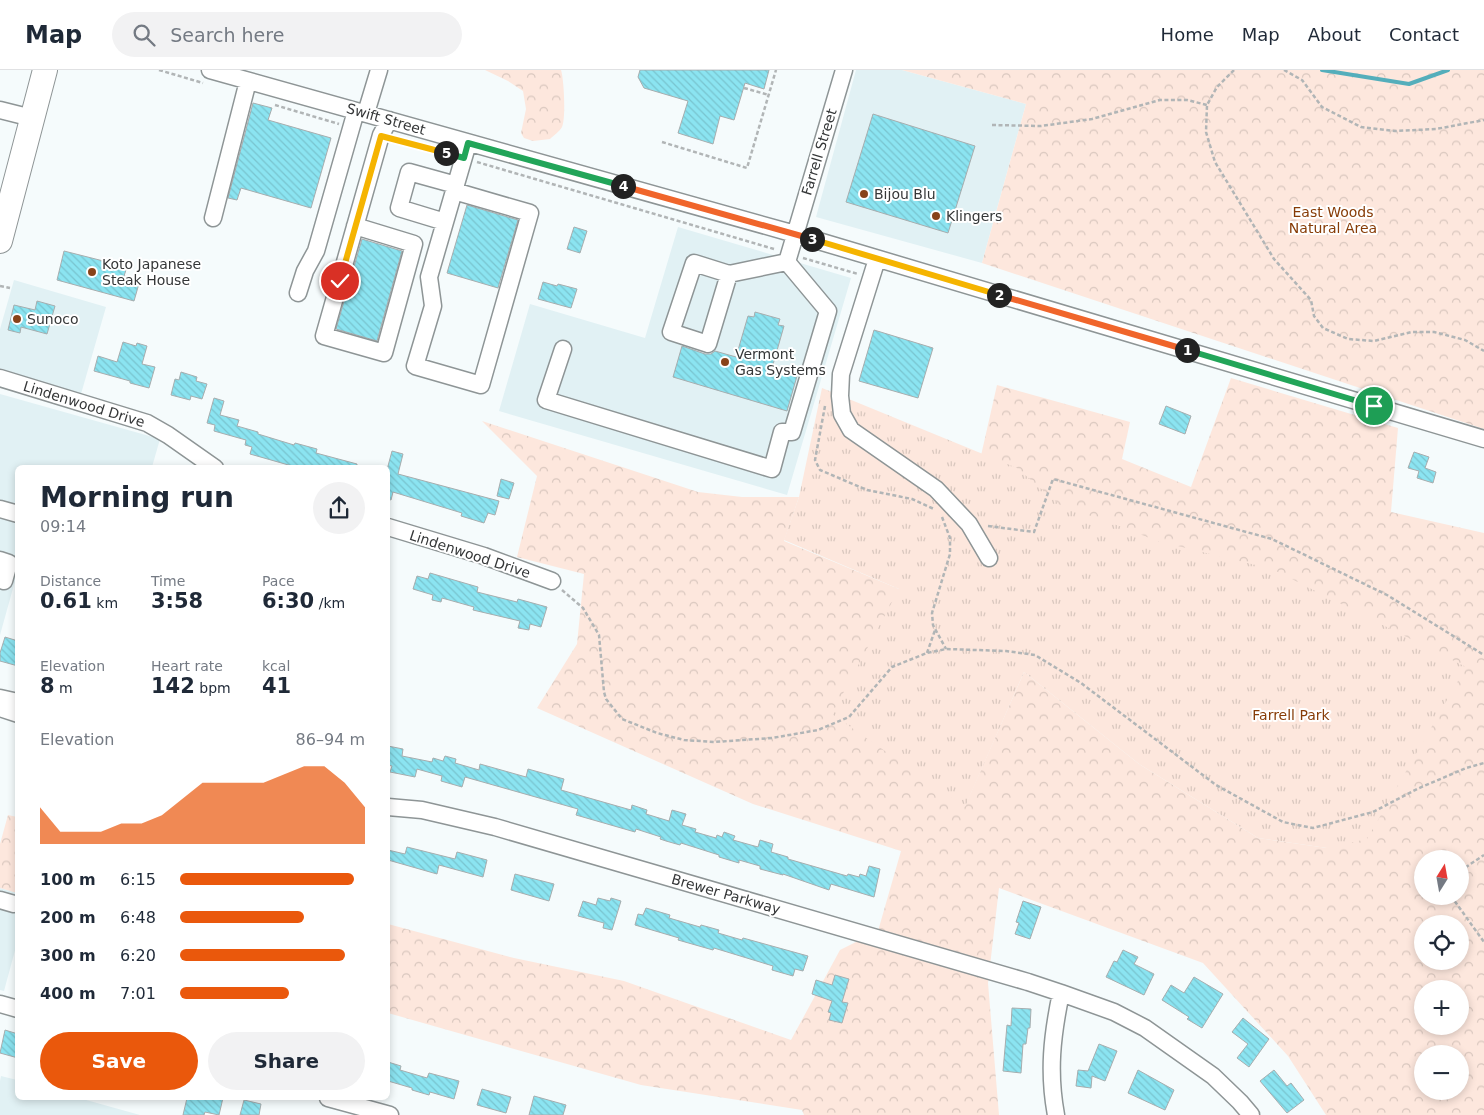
<!DOCTYPE html>
<html lang="en">
<head>
<meta charset="utf-8">
<style>
	:root { --surface:#fff; --page:#f2f2f3; --text:#1f2937; --muted:#747a83; --line:#e0e1e3; --accent:#ea580c }
	body { margin:0; font-family:"DejaVu Sans",sans-serif; background:var(--page); color:var(--text); height:100vh; display:flex; flex-direction:column; font-size:19px; white-space:nowrap }
	* { box-sizing:border-box; margin:0 }
	p { font-size:16px; color:var(--muted) }
	.icon { flex:none; width:28px; height:28px; fill:none; stroke:currentColor; stroke-width:2; stroke-linecap:round; stroke-linejoin:round }
	.map { position:relative; flex:1; overflow:hidden }
	.drawer { position:absolute; left:15px; top:395px; width:375px; height:635px; display:flex; flex-direction:column; background:var(--surface); border-radius:8px; box-shadow:0 2px 8px #0003 }
	.drawer>* { flex:none }
	.needle { width:32px; rotate:11deg }
	.tools { position:absolute; left:1414px; top:780px; display:grid; gap:10px }
	.tools a { display:grid; place-items:center; width:55px; height:55px; border-radius:50%; background:var(--surface); box-shadow:0 2px 8px #0003; font-size:25px }
	.pin { position:absolute; display:grid; place-items:center; width:42px; height:42px; color:#fff; margin:-21px; border:2px solid #fff; border-radius:50%; box-shadow:0 1px 5px #0007 }
	.km { position:absolute; width:25px; height:25px; margin:-12px; border-radius:50%; background:#222; color:#fff; font-size:14px; line-height:25px; text-align:center }
	.round { display:grid; place-items:center; flex:none; width:52px; height:52px; border-radius:26px; background:var(--page) }
	.headline { display:flex; align-items:center; justify-content:space-between; height:85px; padding:0 25px }
	h1 { font-size:28px; font-weight:700; line-height:38px }
	.metrics { display:grid; grid-template-columns:repeat(3,1fr); gap:8px; height:85px; padding:5px 25px }
	.metrics div { display:grid; align-content:center }
	.metrics b { font-size:21px; font-weight:700 }
	.metrics small { font-size:14px; font-weight:400 }
	.metrics p { font-size:14px }
	.chart { height:140px; padding:10px 25px }
	.chart p { display:flex; justify-content:space-between }
	.chart svg { width:100%; height:90px; margin-top:5px; fill:var(--accent); opacity:.7 }
	.button { display:flex; gap:10px; margin-top:auto; padding:10px 25px }
	.button a { flex:1; height:58px; border-radius:30px; background:var(--accent); color:#fff; font-size:20px; font-weight:700; line-height:58px; text-align:center }
	.button a+a { background:var(--page); color:var(--text) }
	ul { padding:0 25px; list-style:none; font-size:16px }
	li { display:grid; grid-template-columns:80px 60px 1fr; align-items:center; height:38px }
	li i { height:12px; border-radius:6px; background:var(--accent) }
	header { display:flex; align-items:center; gap:30px; box-sizing:border-box; height:70px; padding:0 25px; background:var(--surface); border-bottom:1px solid var(--line) }
	header strong { font-size:24px }
	nav { display:flex; gap:28px; margin-inline-start:auto; font-size:18px }
	.search { width:350px; height:45px; background:var(--page); display:flex; align-items:center; gap:12px; box-sizing:border-box; padding:0 18px; border-radius:28px; color:var(--muted); font-size:19px }
	.map>svg:first-child { display:block }
</style>
</head>
<body>
<header>
<strong>Map</strong>
<div class="search"><svg class="icon" aria-label="search" viewBox="0 0 24 24"><circle cx="10" cy="10" r="6"/><path d="M15 15l6 6"/></svg>Search here</div>
<nav><a>Home</a><a>Map</a><a>About</a><a>Contact</a></nav>
</header>
<div class="map">
<svg width="1484" height="1045" viewBox="0 0 1484 1045">
	<defs>
		<pattern id="forest-crowns" width="20" height="18" patternUnits="userSpaceOnUse" patternTransform="scale(1.25)"><rect width="20" height="18" fill="#fde7dd"/><path d="M2 6a3 3 0 1 1 6 0M12 15a3 3 0 1 1 6 0" fill="none" stroke="#d9c7be"/></pattern>
		<pattern id="park-tufts" width="24" height="20" patternUnits="userSpaceOnUse" patternTransform="scale(1.25)"><rect width="24" height="20" fill="#fde7dd"/><path d="M3 7l-1-3M5 7V3M7 7l1-3M15 17l-1-3M17 17v-4M19 17l1-3" fill="none" stroke="#d9c7be"/></pattern>
		<pattern id="building-back-hatch" width="6" height="6" patternUnits="userSpaceOnUse" patternTransform="scale(1.25)"><rect width="6" height="6" fill="#8be4f1"/><path d="M-1 5l2 2M0 0l6 6M5-1l2 2" fill="none" stroke="#79c4cf"/></pattern>
	</defs>
	<rect width="100%" height="100%" fill="#f5fbfc"/>
	<path fill="#e1f1f4" d="M856,0H902L1026,34L982,193L816,147Z
		M678,157L851,208L787,425L499,341L530,234L645,268Z
		M14,210L106,237L81,324L0,301V259Z
		M0,324L160,369L152,397L18,398L17,504L0,565Z
		M0,818L18,823L17,873L4,921L0,920Z
		M1,1006L17,1010L18,1028H79L140,1045H0V1011Z"/>
	<path fill="url(#forest-crowns)" fill-rule="evenodd" d="M485,0H561C564,9 566,48 562,57C560,61 553,66 550,69L533,71L524,68L521,63L526,39L523,21L508,11Z
		M902,0H1484V359L982,193L1026,34Z
		M1231,308L1398,358L1391,442L1484,463V1045H1326L1288,986L1203,893L999,818L988,913L999,1045H804L802,1040L641,1015L388,943V854L514,888L624,911L791,970L840,880L878,861L901,781L753,734L537,638L577,574L584,504L517,487L537,406L482,351L698,422L742,427H799L784,471L899,519L965,736L1024,602L1139,694L1258,768L1327,778L970,434L997,315L1130,352L1122,389L1191,417ZM1422,789H1460V826H1422ZM1422,854H1460V891H1422ZM1422,919H1460V956H1422ZM1422,984H1460V1021H1422Z
		M8,745L17,747V823L0,818V774Z"/>
	<path fill="url(#park-tufts)" d="M822,318L1017,398L1060,435L1122,457L1157,471L1272,499L1466,597L1367,769L1327,778L1258,768L1139,694L1024,602L965,737L832,644L899,519L784,470L799,427Z"/>
	<g fill="none" stroke-linecap="round" stroke-linejoin="round">
		<path stroke="#54aebb" stroke-width="4" d="M1322,0L1409,14L1448,0"/>
	</g>
	<path fill="url(#building-back-hatch)" stroke="#a7adae" d="M640,0H769L764,19L745,13L734,50L720,46L713,74L678,63L688,31L644,18L638,7Z
		M253,33L272,38L268,50L331,68L311,138L241,118L237,130L228,128Z
		M873,44L975,76L948,163L846,132Z
		M467,135L518,150L498,218L447,203Z
		M574,157L587,161L580,183L567,179Z
		M362,169L402,181L377,271L336,259Z
		M64,181L127,197L124,206L140,210L134,231L57,210Z
		M543,212L557,216L558,214L577,219L571,238L538,229Z
		M37,231L55,236L47,264L21,257L20,263L8,260L14,235L35,240Z
		M755,242L780,249L778,255L784,256L772,298L797,306L787,341L673,307L682,276L705,284H711L715,281L736,287L748,246L754,247Z
		M874,260L933,278L918,328L859,311Z
		M123,272L136,276L137,273L147,276L142,294L155,297L149,318L130,313V311L94,301L98,286L117,292Z
		M181,302L197,307L196,311L207,314L202,329L191,326L190,330L171,325L175,309L179,310Z
		M214,328L224,331L220,345L239,350L237,356L258,362V364L294,375L295,373L317,379L316,383L357,394V398H299L250,384L252,377L245,375L246,370L214,361L215,355L207,353Z
		M1166,336L1191,346L1185,364L1159,354Z
		M392,381L403,384L398,404L499,431L495,445L488,443L484,453L461,446L462,443L393,422L391,430L388,429V396Z
		M1414,382L1429,387L1425,398L1436,402L1433,413L1417,408L1419,401L1408,398Z
		M501,409L514,413L509,429L497,426Z
		M430,503L478,517L477,522L517,532L518,529L547,537L541,557L530,554L529,560L518,558L520,551L473,540L474,537L442,528L441,532L432,530L433,525L413,519L417,506L428,509Z
		M5,567L18,571V596L0,591V583Z
		M388,676L403,679L402,686L432,692L433,688L443,691L445,686L456,689L455,693L479,700L480,694L526,707L528,699L564,709L561,720L631,740L632,735L647,740L646,744L669,751L672,740L686,744L682,755L696,759L695,762L716,768L717,765L722,767L724,762L735,766L733,770L758,777L760,770L773,774L771,782L788,787V789L847,806L848,804L859,807L860,804L866,806L869,796L880,799L874,827L831,814L829,820L783,804V805L760,799V796L739,790V793L719,787V785L681,773L680,775L666,771L660,769L661,767L636,759L635,762L576,745L578,739L465,707L462,717L441,711L442,706L417,699L415,707L390,702L392,696L388,695Z
		M407,777L455,789L457,782L487,790L483,807L439,795L437,804L388,790V780L405,784Z
		M515,804L554,814L549,831L511,820Z
		M598,828L610,831L611,828L621,831L612,860L603,858L604,853L578,846L583,831L596,835Z
		M1023,831L1041,837L1030,869L1015,864L1019,853L1016,852Z
		M646,838L670,845L669,848L700,857L701,855L719,860L718,863L742,870L743,868L808,886L803,901L795,899L793,906L772,900L773,896L714,878L713,880L678,870L679,868L635,855L638,844L643,845Z
		M1123,880L1138,887L1134,894L1154,904L1144,925L1106,907L1114,891L1117,892Z
		M835,905L849,909L842,932L848,933L842,953L829,950L831,943L828,942L832,931L812,924L816,910L832,915Z
		M1194,907L1223,924L1202,958L1187,949L1189,947L1162,930L1171,915L1184,923Z
		M1012,938L1031,939L1030,958H1028L1026,974H1023L1021,1003L1003,1001L1007,955L1011,956Z
		M1243,948L1269,969L1249,997L1237,988L1248,974L1232,962Z
		M5,960L18,964V988L0,983Z
		M1099,974L1117,981L1105,1011L1092,1006L1091,1018L1076,1016L1078,1000L1088,1001Z
		M388,992L401,996L400,1000L427,1008L429,1003L459,1011L454,1029L430,1022L429,1025L412,1020V1018L388,1011Z
		M1138,1000L1174,1020L1165,1040L1128,1023Z
		M1274,1000L1287,1016L1291,1013L1304,1030L1287,1043L1260,1011Z
		M482,1019L511,1027L506,1043L477,1035Z
		M534,1026L566,1035L563,1045H529Z
		M187,1028H223L219,1045L205,1042L204,1045H183Z
		M244,1030L261,1034L259,1045H240Z"/>
	<g fill="none" stroke-linecap="round" stroke-linejoin="round">
		<g stroke="#8e9596" stroke-width="19">
			<path id="minor" d="M210,0L795,164L1484,369
				M0,40L32,48
				M366,43L379,0
				M454,121L530,143L481,315L415,296L433,236L429,207L468,73
				M213,148L248,11
				M445,152L399,138L409,102L456,115
				M355,156L414,174L384,283L324,266L381,65L389,50
				M877,189L841,304L840,326L842,344L851,360L936,419L969,454L989,488
				M729,204L708,274L671,262L694,193L729,204L787,192L844,0
				M298,223L305,201L316,181L356,41
				M563,279L546,330L772,399L782,362H792L828,241L787,192
				M0,308L147,353L168,365L215,398
				M0,439L18,444
				M388,457L484,486L552,511
				M0,490L9,493L4,511
				M0,628L18,632
				M0,638L18,644
				M388,737L422,740L495,757L1028,912L1061,923
				M0,830L14,834
				M0,934L18,939
				M328,1028L390,1045
				M1056,1045C1048,1002 1052,966 1061,923L1114,942L1145,958L1213,1006L1240,1032L1251,1045"/>
		</g>
		<g stroke="#8e9596" stroke-width="26">
			<path id="highway" d="M0,171L45,0"/>
		</g>
		<path stroke="#b1b5b6" stroke-width="2.5" stroke-dasharray="4 2.5" stroke-linecap="butt" d="M159,0L203,13
			M1234,0L1217,17L1207,35L1206,62L1215,92L1274,189L1311,230L1314,246L1323,258L1348,269L1374,271L1412,262H1434L1465,270L1484,281
			M1284,0L1302,10L1322,37L1361,57L1395,61L1436,59L1484,50
			M744,18L769,25
			M275,35L339,54
			M992,55L1041,56L1092,49L1160,30H1187L1207,35
			M395,69L450,84
			M662,72L747,98L776,0
			M477,92L774,179
			M803,188L858,204
			M0,216L10,218
			M825,336L815,390L820,400L867,420L912,429L934,439
			M942,447L950,468V484L932,543L933,555L946,579
			M988,456L1034,462L1053,409L1272,469L1387,525L1484,585
			M562,520L583,538L599,565L604,622L606,629L622,649L657,663L684,670L714,672L772,668L818,660L849,647L892,597L927,583L946,579L1006,581L1035,585L1081,613L1216,715L1283,752L1313,758L1373,742L1417,719L1466,698L1484,693
			M927,583L935,560
			M1460,801L1484,785
			M1451,826L1484,872"/>
		<use href="#minor" stroke="#fff" stroke-width="16"/>
		<use href="#highway" stroke="#fff" stroke-width="24"/>
	</g>
	<g fill="none" stroke-linecap="round" stroke-linejoin="round">
		<g stroke="#fff" stroke-width="10">
			<path id="split-1" d="M1187,280L1374,336"/>
		</g>
		<g stroke="#fff" stroke-width="10">
			<path id="split-2" d="M999,225L1187,280"/>
		</g>
		<g stroke="#fff" stroke-width="10">
			<path id="split-3" d="M812,169L999,225"/>
		</g>
		<g stroke="#fff" stroke-width="10">
			<path id="split-4" d="M623,116L812,169"/>
		</g>
		<g stroke="#fff" stroke-width="10">
			<path id="split-5" d="M446,83L464,88L468,73L623,116"/>
		</g>
		<g stroke="#fff" stroke-width="10">
			<path id="split-6" d="M340,211L381,66L446,83"/>
		</g>
		<use href="#split-1" stroke="#22a559" stroke-width="6"/>
		<use href="#split-2" stroke="#f0652b" stroke-width="6"/>
		<use href="#split-3" stroke="#f5b400" stroke-width="6"/>
		<use href="#split-4" stroke="#f0652b" stroke-width="6"/>
		<use href="#split-5" stroke="#22a559" stroke-width="6"/>
		<use href="#split-6" stroke="#f5b400" stroke-width="6"/>
	</g>
	<g fill="#884319" stroke="#fff" stroke-width="2">
		<circle cx="864" cy="124" r="5"/>
		<circle cx="936" cy="146" r="5"/>
		<circle cx="92" cy="202" r="5"/>
		<circle cx="17" cy="249" r="5"/>
		<circle cx="725" cy="292" r="5"/>
	</g>
	<g text-anchor="middle" dominant-baseline="central" stroke-width="4" stroke-linejoin="round" paint-order="stroke">
		<g font-size="14" fill="#353738" stroke="#fff">
			<text transform="translate(386 49) rotate(16)">Swift Street</text>
			<text transform="translate(819 82) rotate(-73)">Farrell Street</text>
			<text transform="translate(84 334) rotate(17)">Lindenwood Drive</text>
			<text transform="translate(470 484) rotate(18)">Lindenwood Drive</text>
			<text transform="translate(726 824) rotate(16)">Brewer Parkway</text>
		</g>
		<g font-size="14" fill="#353738" stroke="#fff" text-anchor="start">
			<text x="874" y="124">Bijou Blu</text>
			<text x="946" y="146">Klingers</text>
			<text x="102" y="194">Koto Japanese<tspan x="102" dy="16">Steak House</tspan></text>
			<text x="27" y="249">Sunoco</text>
			<text x="735" y="284">Vermont<tspan x="735" dy="16">Gas Systems</tspan></text>
		</g>
		<g font-size="14" fill="#873c07" stroke="#fff">
			<text x="1333" y="142">East Woods<tspan x="1333" dy="16">Natural Area</tspan></text>
			<text x="1291" y="645">Farrell Park</text>
		</g>
	</g>
</svg>
<div class="tools">
<a><svg class="needle" viewBox="-14 -14 28 28"><path d="M0-13l5 13h-10z" fill="#e53935"/><path d="M0 13l5-13h-10z" fill="#747a83"/></svg></a>
<a><svg class="icon" aria-label="locate" viewBox="0 0 24 24"><circle cx="12" cy="12" r="6"/><path d="M12 2v4M12 18v4M2 12h4M18 12h4"/></svg></a>
<a>+</a>
<a>−</a>
</div>
<div class="pin" style="left:1374px;top:336px;background:#1e9e55"><svg class="icon" aria-label="arrive" viewBox="0 0 24 24"><path d="M6 21V4h12l-3 4 3 4H6"/></svg></div>
<div class="pin" style="left:340px;top:211px;background:#d93025"><svg class="icon" aria-label="check" viewBox="0 0 24 24"><path d="M5 12l5 5 9-10"/></svg></div>
<b class="km" style="left:1187px;top:280px">1</b>
<b class="km" style="left:999px;top:225px">2</b>
<b class="km" style="left:812px;top:169px">3</b>
<b class="km" style="left:623px;top:116px">4</b>
<b class="km" style="left:446px;top:83px">5</b>
<section class="drawer">
<div class="headline"><div><h1>Morning run</h1><p>09:14</p></div><a class="round"><svg class="icon" aria-label="share" viewBox="0 0 24 24"><path d="M12 15V3M7 8l5-5 5 5M5 13v7h14v-7"/></svg></a></div>
<div class="metrics">
<div><p>Distance</p><b>0.61<small> km</small></b></div>
<div><p>Time</p><b>3:58</b></div>
<div><p>Pace</p><b>6:30<small> /km</small></b></div>
</div>
<div class="metrics">
<div><p>Elevation</p><b>8<small> m</small></b></div>
<div><p>Heart rate</p><b>142<small> bpm</small></b></div>
<div><p>kcal</p><b>41</b></div>
</div>
<div class="chart"><p><span>Elevation</span>86–94 m</p>
<svg viewBox="0 0 160 44" preserveAspectRatio="none"><path d="M0 44V26L10 38L20 38L30 38L40 34L50 34L60 30L70 22L80 14L90 14L100 14L110 14L120 10L130 6L140 6L150 14L160 26V44z"/></svg>
</div>
<ul>
<li><b>100 m</b>6:15<i style="width:94%"></i></li>
<li><b>200 m</b>6:48<i style="width:67%"></i></li>
<li><b>300 m</b>6:20<i style="width:89%"></i></li>
<li><b>400 m</b>7:01<i style="width:59%"></i></li>
</ul>
<div class="button"><a>Save</a><a>Share</a></div>
</section>
</div>
</body>
</html>
